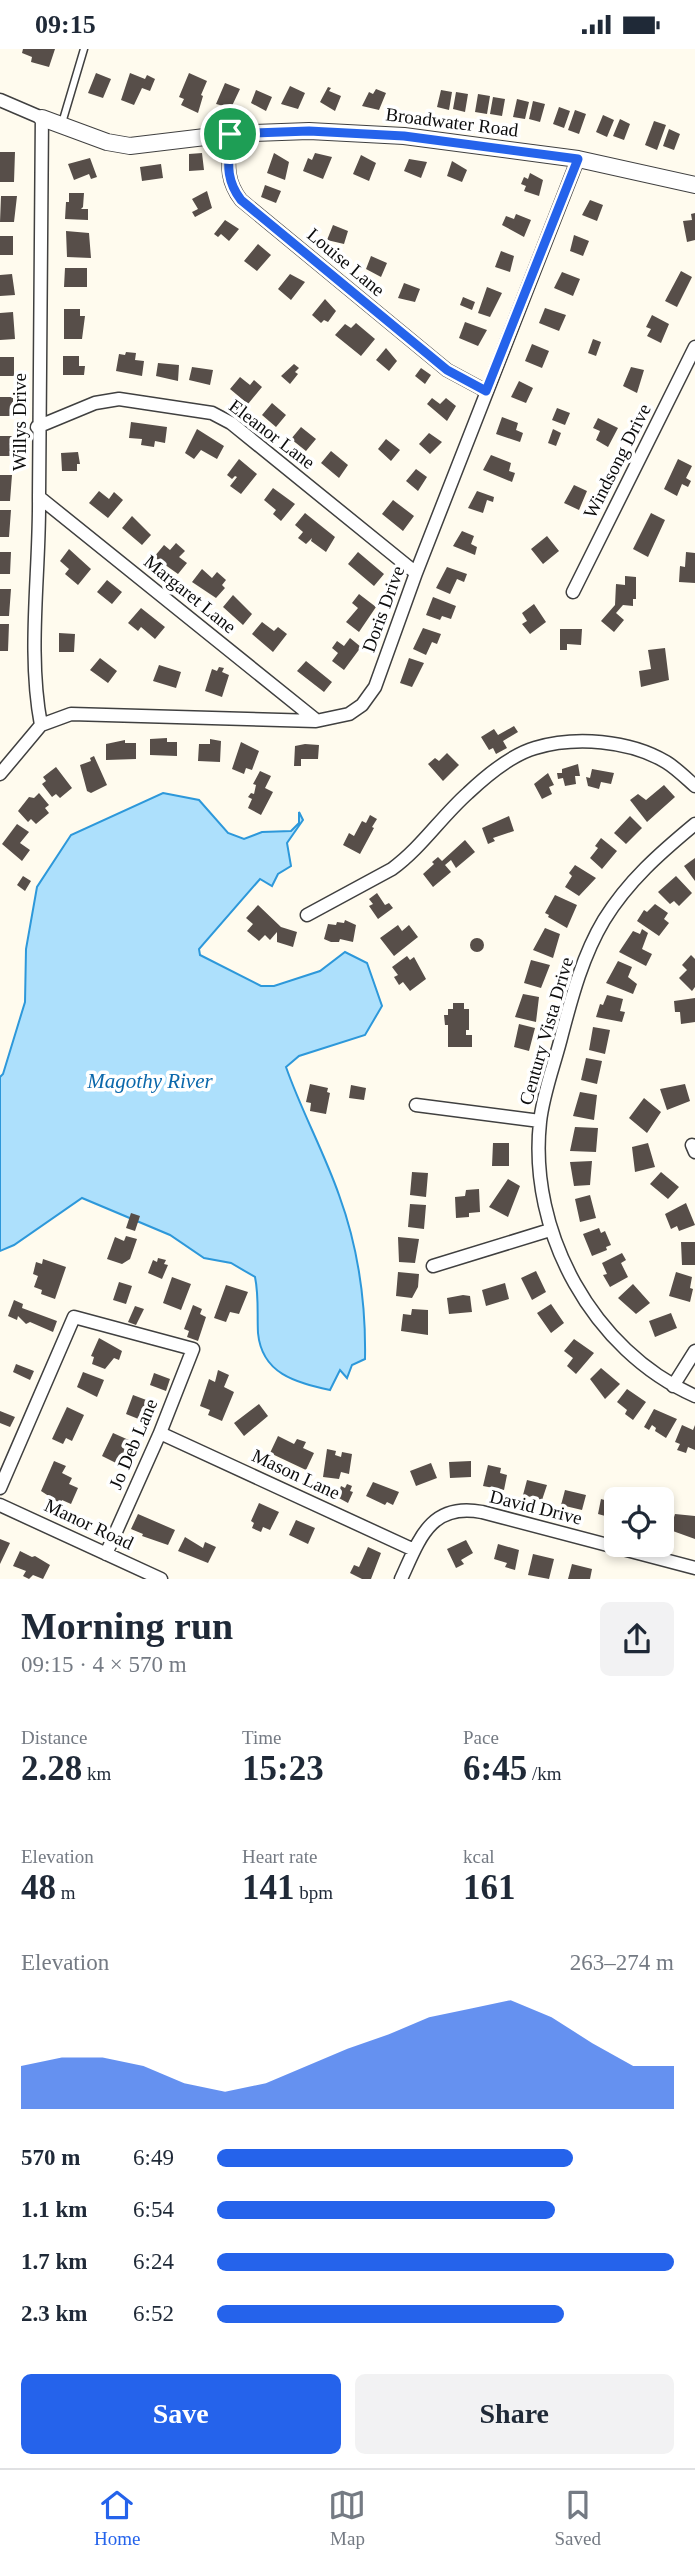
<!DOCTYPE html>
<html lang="en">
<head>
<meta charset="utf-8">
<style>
	:root { --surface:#fff; --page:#f2f2f3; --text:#1f2937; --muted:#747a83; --line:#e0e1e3; --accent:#2563eb }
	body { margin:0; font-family:Georgia,serif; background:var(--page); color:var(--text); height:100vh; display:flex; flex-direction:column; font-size:26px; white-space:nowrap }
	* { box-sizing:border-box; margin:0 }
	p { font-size:23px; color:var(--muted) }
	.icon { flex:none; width:38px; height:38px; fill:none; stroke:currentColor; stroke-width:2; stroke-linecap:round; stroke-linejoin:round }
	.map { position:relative; height:1530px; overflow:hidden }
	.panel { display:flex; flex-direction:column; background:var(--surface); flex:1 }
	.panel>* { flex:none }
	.controls { position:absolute; left:604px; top:1438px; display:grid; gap:14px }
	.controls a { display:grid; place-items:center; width:70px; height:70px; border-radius:10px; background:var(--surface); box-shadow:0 4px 10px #0003; font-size:35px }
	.pin { position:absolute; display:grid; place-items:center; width:60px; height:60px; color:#fff; margin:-30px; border:4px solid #fff; border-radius:50%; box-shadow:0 2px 7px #0007 }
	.round { display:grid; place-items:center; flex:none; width:74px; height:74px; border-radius:10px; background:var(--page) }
	.headline { display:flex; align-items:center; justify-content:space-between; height:119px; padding:0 21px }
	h1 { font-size:38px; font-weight:600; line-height:52px }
	.figures { display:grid; grid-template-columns:repeat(3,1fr); gap:10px; height:119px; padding:7px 21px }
	.figures div { display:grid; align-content:center }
	.figures b { font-size:35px; font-weight:600 }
	.figures small { font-size:19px; font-weight:400 }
	.figures p { font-size:19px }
	.chart { height:196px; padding:14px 21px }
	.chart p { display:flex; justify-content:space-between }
	.chart svg { width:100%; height:126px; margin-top:7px; fill:var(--accent); opacity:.7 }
	.primary-button { display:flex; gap:14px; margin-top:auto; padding:14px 21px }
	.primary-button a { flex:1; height:80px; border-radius:10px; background:var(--accent); color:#fff; font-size:28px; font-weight:600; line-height:80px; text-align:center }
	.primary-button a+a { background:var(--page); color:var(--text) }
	ul { padding:0 21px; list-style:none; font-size:23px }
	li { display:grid; grid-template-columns:112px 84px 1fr; align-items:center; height:52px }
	li i { height:18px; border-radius:9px; background:var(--accent) }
	.status { display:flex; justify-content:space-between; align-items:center; height:49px; padding:0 35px; background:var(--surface); direction:ltr }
	.status svg { height:19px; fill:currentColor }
	.tabs { display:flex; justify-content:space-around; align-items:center; height:98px; border-top:2px solid var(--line); background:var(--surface); font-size:19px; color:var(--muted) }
	.tabs a { display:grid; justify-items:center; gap:4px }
	.tabs .selected { color:var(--accent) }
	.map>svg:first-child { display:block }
</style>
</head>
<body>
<div class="status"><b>09:15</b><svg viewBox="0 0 49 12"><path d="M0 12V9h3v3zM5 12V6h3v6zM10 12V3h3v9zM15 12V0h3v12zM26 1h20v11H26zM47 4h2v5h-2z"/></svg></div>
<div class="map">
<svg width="695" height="1530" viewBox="0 0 695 1530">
	<rect width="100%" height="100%" fill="#fffbee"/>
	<path fill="#ade0fc" stroke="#2d98da" stroke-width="2" d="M163,744L199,751L228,784L244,790L262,783L291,782L299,774V763L303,771L287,794L291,817L278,825L272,837L260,830L199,900L200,906L261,937H274L320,922L345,903L367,914L382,957L365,986L299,1007L286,1018C301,1061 324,1103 339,1146C358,1198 366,1256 365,1310L352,1316L347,1329L340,1321L330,1341C295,1333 262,1325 258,1284C257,1265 259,1247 255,1228L231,1214L204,1209L170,1186L82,1149L14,1196L0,1202V1028L3,1025L25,953L26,900L37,838L71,786Z"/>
	<path fill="#574e49" d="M23,0H55L49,18L31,13L32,8L22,4Z
		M96,24L111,30L103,49L88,44Z
		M130,24L145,30L147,26L155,30L150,42L142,39L134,56L121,51Z
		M189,24L207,32L201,46L203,47L198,64L181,56L184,50L179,48Z
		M225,34L240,40L231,59L216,55Z
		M290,37L305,44L298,60L281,55Z
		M328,38L331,39L329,42L341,47L335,62L320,53Z
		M376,40L386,44L379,61L362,57L369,43L373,45Z
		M256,41L272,48L266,62L251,54Z
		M441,41L452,43L449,61L437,58Z
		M456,43L468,45L465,63L453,60Z
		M478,45L490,47L487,65L475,63Z
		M493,48L505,50L502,67L490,65Z
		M517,50L529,53L525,70L513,68Z
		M533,52L545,55L540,73L529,70Z
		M559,58L570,62L564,79L553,75Z
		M575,61L586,65L579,85L568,81Z
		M603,66L614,71L607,88L596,83Z
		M620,70L630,75L624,91L613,87Z
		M654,72L666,76L657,101L645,96Z
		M669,80L680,85L674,101L663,97Z
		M0,103H15L14,133H0Z
		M202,104L204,121L189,122V105Z
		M274,104L289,113L285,131L267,124Z
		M315,104L332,108L323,130L303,122L308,109L312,111Z
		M361,106L376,114L369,132L353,125Z
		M90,109L97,128L91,130L89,125L74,131L68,115Z
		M409,110L427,113L421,129L404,122Z
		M452,112L467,121L462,133L447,127Z
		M161,115L163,129L142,132L140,118Z
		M530,124L543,131L539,147L524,142L526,137L521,135L524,128L528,130Z
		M265,136L281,142L276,154L261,148Z
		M207,142L212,159L195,168L192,163L198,160L192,150Z
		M69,144H84L83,158L81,160H88V171L65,170L66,153H69Z
		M1,147H17L14,173H0Z
		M590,151L603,156L597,172L582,166Z
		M695,164V191L687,193L683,172L692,171L691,165Z
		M516,165L531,171L524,188L502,176L506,167L514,170Z
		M225,171L239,180L229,192L221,185L218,188L214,185Z
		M333,176L348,182L344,195L327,191Z
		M66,182L89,184L91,209L67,208Z
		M574,186L589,192L583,207L570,202Z
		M0,187H13V206H0Z
		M258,195L271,206L257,222L244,212Z
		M501,202L514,207L510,223L495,218Z
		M371,207L387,214L381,228L366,220Z
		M65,219H87V238H64Z
		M681,222L692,228L677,258L665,252Z
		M562,223L580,230L573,247L554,239Z
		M12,225L15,246L0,247V226Z
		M290,225L305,233L291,251L278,240Z
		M404,234L420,240L415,253L398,249Z
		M487,238L502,244L490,268L478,264Z
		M463,248L475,253L472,261L460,256Z
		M325,250L336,262L328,273L324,271L321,274L312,266Z
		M545,259L566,266L559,282L539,274Z
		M64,260H80V267H85L82,290H64Z
		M13,263L15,290L0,291V264Z
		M652,266L669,275L661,294L647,287L651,280L646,278Z
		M465,273L487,281L478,297L459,289Z
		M356,274L375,290L361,307L335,286L345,275L351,279Z
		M593,290L601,293L596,307L588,304Z
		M532,295L549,302L542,319L525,312Z
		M386,299L397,312L389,322L376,311Z
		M126,303L136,304L135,311L144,312L142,327L116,322L119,305L125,306Z
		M63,307H79V317H85L84,326H63Z
		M0,308H14V327H0Z
		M158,314L179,316L178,332L156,327Z
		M294,315L299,319L295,323L298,325L290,335L281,327Z
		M192,318L213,321L210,336L189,331Z
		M631,318L644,321L637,344L623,337Z
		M421,319L431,326L425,335L415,327Z
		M240,328L250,336L254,331L262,338L248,355L230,340Z
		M519,332L533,339L526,354L511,348Z
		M0,348H13V367H0Z
		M432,349L440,355L446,349L456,357L447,372L427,355Z
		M272,354L286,366L276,378L262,366Z
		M557,359L570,364L565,376L552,371Z
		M502,368L518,374L516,381L523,384L520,393L496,385Z
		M598,369L618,379L608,398L596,391L600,382L593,379Z
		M131,373L167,378L165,394L155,392L154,398L141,396L142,390L129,389Z
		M301,378L316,390L306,402L291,390Z
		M197,380L224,397L217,410L201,401L194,410L185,404Z
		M553,380L561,384L556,397L548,394Z
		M429,384L442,393L430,405L419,395Z
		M0,387H12V407H0Z
		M386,390L400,401L391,412L378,400Z
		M331,402L348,416L339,429L321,414Z
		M78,403L80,415H77V422H62L61,404Z
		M491,406L511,414L509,422L515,424L512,433L483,421Z
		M239,410L257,425L241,445L230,437L237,428L235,427L232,430L227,426Z
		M678,410L692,417L686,429L691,432L688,438L682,435L677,447L664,440Z
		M416,420L427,428L418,442L406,432Z
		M0,426H12L10,452H0Z
		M574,436L587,442L579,461L564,454Z
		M273,439L295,455L281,472L273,465L276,461L264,451Z
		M99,442L109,450L114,443L123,451L108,469L89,454Z
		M477,442L494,448L493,453L487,451L483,464L468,459Z
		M393,451L414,467L403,482L382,465Z
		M0,461H11L9,488H0Z
		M305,464L335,488L326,503L311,492L312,489L306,495L298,489L303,483L295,476Z
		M651,464L665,471L648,508L633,500Z
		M132,467L151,486L142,496L122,479Z
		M462,482L474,487L471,495L477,498L475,506L453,497Z
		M547,487L559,502L543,515L531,500Z
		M176,494L185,502L179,508L187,514L178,525L154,508L164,496L170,501Z
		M69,500L91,520L78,536L65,525L69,520L60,512Z
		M0,503H11L10,525H0Z
		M358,503L384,525L374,537L348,515Z
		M686,503L695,504V534L679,533L680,517L685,518Z
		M447,518L467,525L464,533L457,530L450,545L436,539Z
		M202,520L212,529L217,523L226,531L222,536L225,539L216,549L192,533Z
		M625,527L636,528V550H633V557L623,556L616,564L624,571L614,583L601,572L615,556L616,535L625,536Z
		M107,531L122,543L112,555L97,543Z
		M0,540H11L9,567H0Z
		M359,545L376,558L359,583L346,573L358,559L352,554Z
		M233,546L252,565L243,576L223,558Z
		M433,548L456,557L451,570L442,567L440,571L426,566Z
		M534,555L546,573L530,585L522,575L527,572L522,564Z
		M141,559L165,578L155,590L141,578L138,582L128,574Z
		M262,573L274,582L278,578L287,585L273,603L252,585Z
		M0,575H9L8,602H0Z
		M423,579L441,585L437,595L432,593L426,606L413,600Z
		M560,580H582L581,596L567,595V601H560Z
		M59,584L75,585L74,603H59Z
		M350,589L361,598L344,621L332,612L338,604L332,599L337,592L344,597Z
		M665,599L669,631L641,638L639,622L651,620L648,601Z
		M100,609L117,622L108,634L90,621Z
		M409,609L424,614L412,638L400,634Z
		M306,612L332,633L324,643L297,622Z
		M159,616L181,623L176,639L153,632Z
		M219,618L224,619L222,623L229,626L222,648L205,642L212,620L217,622Z
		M514,677L518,683L503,692L507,699L496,705L493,699L489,701L481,688L494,680L498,686Z
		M167,689V693H177V707L150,706V690Z
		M210,690L221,692L220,713L198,712L199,695H210Z
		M125,691V694H136V710L106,711V695Z
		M241,693L259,702L252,721L246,719L244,725L232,720Z
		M305,695L319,696L318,710H301V717H294L295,697Z
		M447,704L459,716L443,732L428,715L435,709L439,712Z
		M94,707L107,736L91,744L87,742L80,716L91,712L90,709Z
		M578,715L580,727H575L576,735L565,737L563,729L558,730L557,724H562V720Z
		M56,718L72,739L60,749L56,745L52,748L42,735L46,732L43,728Z
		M592,720L614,724L611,735L601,733L599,740L588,737L586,728L590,729Z
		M260,722L271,727L265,739L273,743L261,766L248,759L252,750L248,748L251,744L254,745L256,736L253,735Z
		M548,724L554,736L549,738L552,745L542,750L534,735Z
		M664,736L675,748L647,773L630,751L638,745L646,751Z
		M39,744L49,756L45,759L49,764L36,775L31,770L28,773L18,762L29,748L34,749Z
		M370,766L377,770L372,778L374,779L360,805L343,796L349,784L354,787L362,772L366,774Z
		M509,767L514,782L493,789L495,792L488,795L482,779Z
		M630,767L642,779L626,795L614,784Z
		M17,775L29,783L20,794L30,801L22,812L2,795Z
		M601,789L617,802L602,820L590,809L598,799L595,797Z
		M465,791L475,803L456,819L451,811L445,816L451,823L433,838L423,825L434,815L432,813L438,808L442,812Z
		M695,809V832L684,817Z
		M575,816L596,829L579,847L565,838L572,827L569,824Z
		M23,827L31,832L25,842L17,836Z
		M676,827L692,844L679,857L674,852L670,855L658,843Z
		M377,844L385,856L389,854L393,859L378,870L369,857L373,855L369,850Z
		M555,846L577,856L567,879L548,868L549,866L545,864Z
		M655,855L668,864L664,870L669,874L659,887L637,872L644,861L647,863Z
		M258,856L281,878L297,883L293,898L277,893V883L270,891L265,886L259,892L247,882L253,875L246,869Z
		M345,871L356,876L353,893L340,890L339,893H331L324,890L328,875L336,876L337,873L344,874Z
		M398,876L402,882L409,876L418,888L394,907L380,889Z
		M545,879L560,885L553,909L533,901Z
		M642,880L648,884L642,900L652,905L646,917L619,903L633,882L640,885Z
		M470 896a7 7 0 1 1 14 0a7 7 0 1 1-14 0Z
		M691,906L695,910V938L692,942L679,929L687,921L682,916Z
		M407,907L410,911L414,908L426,930L410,942L403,933L399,936L394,928L398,926L392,918Z
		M531,911L550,916L541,939L524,934Z
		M618,912L632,918L628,928L637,935L633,945L606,934Z
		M523,945L539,948L536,973L515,968Z
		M607,946L623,950L620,962L625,963L622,973L596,968L600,955L603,956Z
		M695,949V973L681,975L680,963H675L674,952Z
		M453,954H464V960H469V981H466V986H472V998H448V976H445L444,966H448V960H453Z
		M519,975L535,979L529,1002L514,998Z
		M593,978L610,981L605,1005L589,1001Z
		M586,1009L602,1012L597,1035L581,1031Z
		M310,1035L328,1039L327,1043L330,1044L326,1065L310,1062L311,1054L306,1053Z
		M685,1035L690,1052L667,1061L660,1040Z
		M351,1036L366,1039L364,1051L349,1049Z
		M580,1043L597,1046L594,1071L573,1067Z
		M644,1049L661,1063L647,1084L629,1069Z
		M575,1078L598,1079L596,1103L570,1102Z
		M493,1094H509V1117H492Z
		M648,1094L655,1118L635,1123L632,1098Z
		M592,1112L590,1136L574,1137L570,1113Z
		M412,1123L428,1124L426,1148L410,1146Z
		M661,1123L679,1138L668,1150L650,1135Z
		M508,1130L520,1137L508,1168L489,1158Z
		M479,1140L480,1163L469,1164V1168L456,1169L455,1148L465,1147L466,1141Z
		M590,1146L596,1169L580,1173L575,1150Z
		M686,1154L695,1176L679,1182L677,1177L671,1180L665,1165Z
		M410,1155L426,1156L424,1180L408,1178Z
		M131,1164L140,1167L135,1182L126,1179Z
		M599,1179L601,1184L605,1182L611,1196L606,1198L607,1201L592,1207L583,1185Z
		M126,1187L137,1190L130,1210L122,1215L107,1210L115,1188L124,1192Z
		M398,1188L419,1190L415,1214L399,1213Z
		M681,1193H695V1216H682Z
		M622,1204L626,1211L621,1214L628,1228L610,1238L603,1226L607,1225L602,1214Z
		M158,1209L166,1211L164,1215L168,1216L162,1230L148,1224L153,1211L157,1213Z
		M43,1210L66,1218L55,1250L41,1245L42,1241L34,1238L38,1227L33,1225L36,1213L42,1215Z
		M536,1222L546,1243L532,1251L521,1229Z
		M398,1223L419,1225L418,1238L412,1249L396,1247Z
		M676,1223L692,1228L690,1239L693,1240L690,1253L669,1247Z
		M172,1228L191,1235L181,1261L163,1254Z
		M119,1233L132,1237L126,1255L113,1251Z
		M505,1234L509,1250L486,1257L482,1241Z
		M633,1235L650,1254L636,1265L618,1249Z
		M226,1236L248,1243L239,1265L230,1263L226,1273L214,1269Z
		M463,1246L470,1247L472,1263L449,1265L447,1249Z
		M14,1251L23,1255L22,1259L57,1272L53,1283L30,1273L26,1275L18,1267L17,1271L8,1267Z
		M551,1255L564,1274L551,1284L537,1264Z
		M193,1256L202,1260L200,1265L206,1268L198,1292L187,1288L189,1282L184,1280Z
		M135,1257L144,1260L136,1276L128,1273Z
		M412,1260L428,1261V1286L401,1282L403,1265L411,1266Z
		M671,1264L677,1279L655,1288L649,1272Z
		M99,1289L122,1302L119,1311L114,1309L105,1320L92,1315L94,1308L91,1307Z
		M574,1290L594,1304L576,1325L567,1317L573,1309L564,1302Z
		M16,1315L34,1322L30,1331L13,1323Z
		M601,1319L620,1335L605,1350L590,1330Z
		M218,1321L229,1326L224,1338L234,1343L222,1372L208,1366L210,1361L200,1357L209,1330L215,1333Z
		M83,1323L104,1331L97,1348L77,1338Z
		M154,1324L170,1330L166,1342L150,1336Z
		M627,1340L646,1353L633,1371L625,1365L627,1361L617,1353Z
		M133,1346L149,1352L141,1371L126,1365Z
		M259,1355L268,1367L244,1387L234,1374Z
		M67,1358L84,1366L72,1392L66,1389L63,1395L52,1390Z
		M654,1360L677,1370L666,1389L655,1382L656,1379L652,1376L649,1381L644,1378Z
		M0,1362L15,1368L10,1378L0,1374Z
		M682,1376L693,1381L695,1376V1401L688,1398L686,1404L677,1401L680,1395L675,1393Z
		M113,1384L131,1392L120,1416L102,1407Z
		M278,1387L294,1395L297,1390L306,1393L303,1399L314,1404L306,1421L270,1404Z
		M327,1400L336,1402L335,1406L341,1408L342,1403L352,1405L349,1425L341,1423L339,1430L323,1428Z
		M54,1412L66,1417L62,1424L72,1429L69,1435L78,1439L71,1455L62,1451L61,1455L41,1442Z
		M471,1412V1428L450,1429L449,1413Z
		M431,1414L437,1429L416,1437L410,1422Z
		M488,1416L501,1419L500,1424L507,1426L504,1441L483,1437Z
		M527,1431L547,1436L542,1451L523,1446Z
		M373,1433L399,1443L393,1456L387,1453L385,1456L366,1447Z
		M347,1435L352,1437L350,1442L353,1443L348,1454L337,1448L341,1437L345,1439Z
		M565,1441L586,1446L582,1461L561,1456Z
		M609,1446L619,1448L616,1451V1470L598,1465L601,1450L608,1452Z
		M259,1454L279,1463L270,1481L263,1478L261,1483L252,1479L254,1474L251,1472Z
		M138,1465L175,1481L168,1496L142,1487L143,1485L131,1480Z
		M675,1465L695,1467V1490L670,1481Z
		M296,1471L315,1479L308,1495L289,1486Z
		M185,1488L203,1499L205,1493L216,1498L208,1514L178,1502Z
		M0,1490L10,1494L0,1515Z
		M466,1491L473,1504L461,1511L464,1515L456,1519L447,1500Z
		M498,1495L519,1501L515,1521L505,1518L507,1514L494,1510Z
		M368,1498L381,1504L371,1530H362L350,1524L354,1516L359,1518Z
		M20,1502L32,1508L35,1507L50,1516L43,1530L33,1526L29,1530L23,1527L26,1522L13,1517Z
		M533,1505L554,1510L549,1530L528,1526Z
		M572,1515L592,1520L590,1530H568Z"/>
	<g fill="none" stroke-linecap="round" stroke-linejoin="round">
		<g stroke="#404040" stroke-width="9">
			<path id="service" d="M62,74L84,0"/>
		</g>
		<g stroke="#404040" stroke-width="15">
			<path id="minor" d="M0,51L42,69C40,195 39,321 39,448C40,523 27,602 41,676
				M230,85C229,111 224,129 241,151L447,321L486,342
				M37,378L95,354L119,350L212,364L231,374L416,524
				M39,448L316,671
				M573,543L695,298
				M0,725L41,676L71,665L316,672L349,665L362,656L375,638L416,524L578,110
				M695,775C660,804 628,832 604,871C583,906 572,947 562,985C555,1014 543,1044 540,1073C528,1183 593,1302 695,1347
				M307,866L392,820C421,799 441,768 468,744C486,727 511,706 535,699C575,687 629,691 666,713C676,719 686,729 695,737
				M416,1056L540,1072
				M692,1096L695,1103
				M433,1217L550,1181
				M673,1337L695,1302
				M160,1384L414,1501
				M0,1439L74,1268L193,1300L160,1384L106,1505
				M0,1456L161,1530
				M401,1530C419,1491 430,1453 482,1463L695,1519"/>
		</g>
		<g stroke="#404040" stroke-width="18">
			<path id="tertiary" d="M42,69L107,93L130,97L230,85L309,82L404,87L578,110L695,136"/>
		</g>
		<use href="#service" stroke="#fff" stroke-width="6"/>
		<use href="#minor" stroke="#fff" stroke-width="12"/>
		<use href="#tertiary" stroke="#fff" stroke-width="16"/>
	</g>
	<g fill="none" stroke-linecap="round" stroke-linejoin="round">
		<g stroke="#fff" stroke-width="14">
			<path id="route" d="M309,82L404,87L578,110L486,342L447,321L241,151C224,129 229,111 230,85Z"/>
		</g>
		<use href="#route" stroke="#2563eb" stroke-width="9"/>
	</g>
	<g text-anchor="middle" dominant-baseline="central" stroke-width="7" stroke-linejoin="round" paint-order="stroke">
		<g font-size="19" fill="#0d0d0d" stroke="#fff">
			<text transform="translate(452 73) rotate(7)">Broadwater Road</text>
			<text transform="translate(346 213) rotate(40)">Louise Lane</text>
			<text transform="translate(19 373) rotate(-90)">Willys Drive</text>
			<text transform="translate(272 385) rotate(37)">Eleanor Lane</text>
			<text transform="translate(617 412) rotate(-63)">Windsong Drive</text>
			<text transform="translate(190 545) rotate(39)">Margaret Lane</text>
			<text transform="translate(383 560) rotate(-70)">Doris Drive</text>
			<text transform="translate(546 982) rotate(-74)">Century Vista Drive</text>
			<text transform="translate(133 1395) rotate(-67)">Jo Deb Lane</text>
			<text transform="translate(296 1425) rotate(25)">Mason Lane</text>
			<text transform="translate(536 1458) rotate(14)">David Drive</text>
			<text transform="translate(89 1475) rotate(25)">Manor Road</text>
		</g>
		<g font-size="21" font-style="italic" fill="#0b68ab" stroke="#fff">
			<text x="150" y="1032">Magothy River</text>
		</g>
	</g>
</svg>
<div class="controls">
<a><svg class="icon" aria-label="locate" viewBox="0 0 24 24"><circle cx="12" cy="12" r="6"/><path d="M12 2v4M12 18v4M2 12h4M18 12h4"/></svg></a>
</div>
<div class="pin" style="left:230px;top:85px;background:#1e9e55"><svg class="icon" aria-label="arrive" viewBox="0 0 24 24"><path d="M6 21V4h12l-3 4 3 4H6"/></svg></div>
</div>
<section class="panel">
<div class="headline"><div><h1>Morning run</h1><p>09:15 · 4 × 570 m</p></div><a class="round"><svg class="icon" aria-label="share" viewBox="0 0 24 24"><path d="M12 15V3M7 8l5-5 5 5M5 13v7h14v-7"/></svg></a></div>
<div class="figures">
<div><p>Distance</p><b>2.28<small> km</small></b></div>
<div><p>Time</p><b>15:23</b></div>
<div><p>Pace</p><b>6:45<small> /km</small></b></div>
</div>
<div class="figures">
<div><p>Elevation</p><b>48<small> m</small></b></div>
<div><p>Heart rate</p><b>141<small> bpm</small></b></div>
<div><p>kcal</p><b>161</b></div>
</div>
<div class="chart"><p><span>Elevation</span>263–274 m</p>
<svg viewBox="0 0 160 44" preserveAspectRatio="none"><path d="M0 44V29L10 26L20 26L30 29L40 35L50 38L60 35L70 29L80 23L90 18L100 12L110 9L120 6L130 12L140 21L150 29L160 29V44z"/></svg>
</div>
<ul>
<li><b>570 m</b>6:49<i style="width:78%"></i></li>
<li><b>1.1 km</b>6:54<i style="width:74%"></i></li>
<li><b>1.7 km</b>6:24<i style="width:100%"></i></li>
<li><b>2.3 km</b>6:52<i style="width:76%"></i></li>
</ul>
<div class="primary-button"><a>Save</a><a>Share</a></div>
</section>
<nav class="tabs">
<a class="selected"><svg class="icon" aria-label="home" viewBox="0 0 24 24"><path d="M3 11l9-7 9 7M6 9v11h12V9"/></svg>Home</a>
<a><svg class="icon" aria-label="map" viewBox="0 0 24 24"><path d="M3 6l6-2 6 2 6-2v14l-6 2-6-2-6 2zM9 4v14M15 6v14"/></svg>Map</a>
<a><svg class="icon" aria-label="saved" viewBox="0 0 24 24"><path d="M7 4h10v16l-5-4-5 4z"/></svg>Saved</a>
</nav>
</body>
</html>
